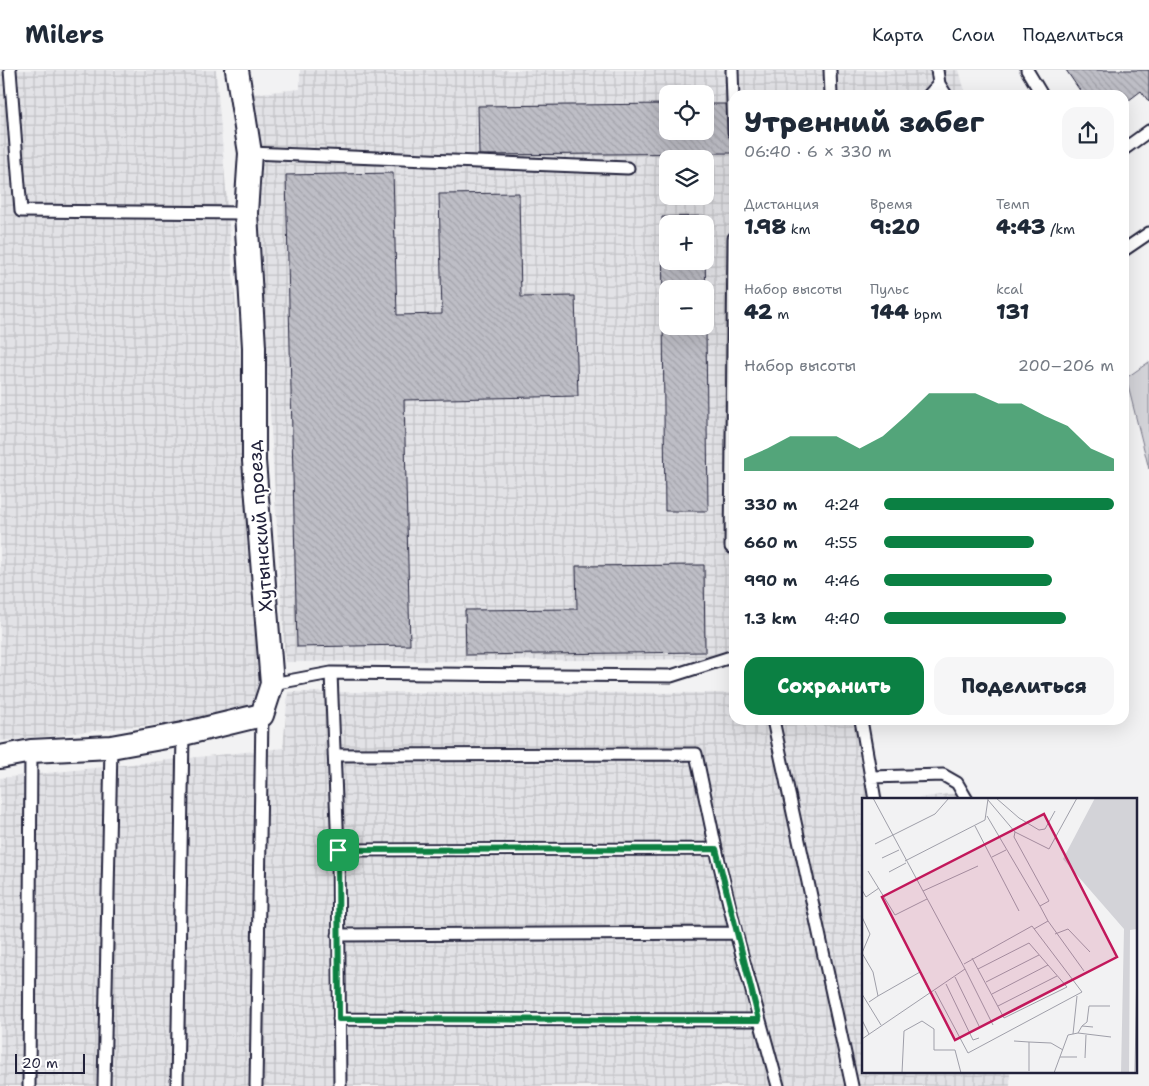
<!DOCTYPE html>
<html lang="ru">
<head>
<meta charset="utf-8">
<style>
	:root { --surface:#fff; --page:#f6f6f7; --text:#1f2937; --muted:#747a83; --line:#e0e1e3; --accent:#0b8043 }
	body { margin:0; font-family:"Shantell Sans",sans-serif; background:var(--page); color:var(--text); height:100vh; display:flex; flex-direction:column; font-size:19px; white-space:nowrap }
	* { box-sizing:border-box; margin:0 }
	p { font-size:16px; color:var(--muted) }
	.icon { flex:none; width:28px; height:28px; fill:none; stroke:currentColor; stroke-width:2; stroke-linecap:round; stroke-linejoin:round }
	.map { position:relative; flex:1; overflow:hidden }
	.panel { position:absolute; left:729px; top:20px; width:400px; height:635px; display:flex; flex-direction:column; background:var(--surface); border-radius:15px; box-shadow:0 5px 20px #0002 }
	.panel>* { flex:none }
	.buttons { position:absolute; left:659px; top:15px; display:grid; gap:10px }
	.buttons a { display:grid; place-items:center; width:55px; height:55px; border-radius:10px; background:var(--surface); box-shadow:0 5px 20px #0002; font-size:25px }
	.scale { position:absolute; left:15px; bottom:12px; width:70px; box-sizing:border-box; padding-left:5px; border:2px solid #22223b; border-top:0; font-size:14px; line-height:18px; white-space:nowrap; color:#22223b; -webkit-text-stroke:4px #fff; paint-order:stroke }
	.pin { position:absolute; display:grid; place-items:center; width:42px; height:42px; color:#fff; margin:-21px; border-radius:10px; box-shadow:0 2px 8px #0006 }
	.round { display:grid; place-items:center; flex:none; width:52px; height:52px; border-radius:15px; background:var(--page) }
	.overview { display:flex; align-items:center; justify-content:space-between; height:85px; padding:0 15px }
	h1 { font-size:28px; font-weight:800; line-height:38px }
	.metrics { display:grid; grid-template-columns:repeat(3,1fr); gap:8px; height:85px; padding:5px 15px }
	.metrics div { display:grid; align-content:center }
	.metrics b { font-size:21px; font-weight:800 }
	.metrics small { font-size:14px; font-weight:400 }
	.metrics p { font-size:14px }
	.chart { height:140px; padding:10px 15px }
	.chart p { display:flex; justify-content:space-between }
	.chart svg { width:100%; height:90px; margin-top:5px; fill:var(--accent); opacity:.7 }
	.button { display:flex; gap:10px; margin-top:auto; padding:10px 15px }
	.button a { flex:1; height:58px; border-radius:15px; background:var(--accent); color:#fff; font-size:20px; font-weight:800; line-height:58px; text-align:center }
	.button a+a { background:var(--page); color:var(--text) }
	ul { padding:0 15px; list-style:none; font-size:16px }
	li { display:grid; grid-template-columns:80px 60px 1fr; align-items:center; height:38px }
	li i { height:12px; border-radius:6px; background:var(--accent) }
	header { display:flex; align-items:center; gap:30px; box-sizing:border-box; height:70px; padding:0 25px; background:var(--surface); border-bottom:1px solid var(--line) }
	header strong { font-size:24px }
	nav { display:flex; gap:28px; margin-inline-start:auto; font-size:18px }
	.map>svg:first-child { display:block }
</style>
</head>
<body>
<header>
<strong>Milers</strong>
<nav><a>Карта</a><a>Слои</a><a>Поделиться</a></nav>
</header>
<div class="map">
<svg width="1149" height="1016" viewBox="0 0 1149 1016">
	<defs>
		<pattern id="industrial-grid" width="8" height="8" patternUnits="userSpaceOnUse" patternTransform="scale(1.25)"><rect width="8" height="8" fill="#e2e2e6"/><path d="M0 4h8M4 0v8" fill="none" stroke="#c2c2c6"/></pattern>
		<pattern id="building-back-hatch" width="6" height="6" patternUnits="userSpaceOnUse" patternTransform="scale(1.25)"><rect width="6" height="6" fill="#bebec6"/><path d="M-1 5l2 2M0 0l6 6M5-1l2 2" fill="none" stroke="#a3a3ab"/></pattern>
	</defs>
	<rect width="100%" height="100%" fill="#f2f2f3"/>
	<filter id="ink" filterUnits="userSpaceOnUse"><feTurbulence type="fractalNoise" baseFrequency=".02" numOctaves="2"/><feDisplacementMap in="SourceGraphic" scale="10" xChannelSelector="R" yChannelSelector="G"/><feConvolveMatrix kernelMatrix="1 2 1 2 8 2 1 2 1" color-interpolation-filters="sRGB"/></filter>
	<g filter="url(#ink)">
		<path fill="url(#industrial-grid)" fill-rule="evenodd" d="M0,0H216L241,298L262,643L0,671Z
			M300,0H959L966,25H734V589L285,592L251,24L300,19ZM668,24H705V61H668ZM668,89H705V126H668ZM668,154H705V191H668ZM668,219H705V256H668Z
			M288,622L734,623V650H860L876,730H863V1002H1010V1016H0V708L283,678Z
			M962,722L964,730H905Z"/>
		<path fill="#d3d3d8" stroke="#7a7a8a" d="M1149,292V399L1126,308Z"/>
		<path fill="url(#building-back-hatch)" stroke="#22223b" fill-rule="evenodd" d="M1066,0H1149V32L1141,21L1124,34V25H1083Z
			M668,34V61H705V34H734V83L479,85L478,36Z
			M393,103L397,245L442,244L439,124L519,123L521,227L575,226L578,326L404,330L410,575L297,577L286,105Z
			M705,146V154H668V191H705V167L708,441H665L662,147ZM668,219H705V256H668Z
			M704,495L705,582L466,585L465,540L577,539L576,496Z"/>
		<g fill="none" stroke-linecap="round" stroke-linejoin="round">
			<g stroke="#22223b" stroke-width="15">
				<path id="lane" d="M10,0L21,141L246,143
					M732,0L734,62
					M830,0L831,25
					M1027,0L1042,25
					M939,14L946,25
					M929,25L939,14L937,0
					M1124,79L1149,61
					M250,83L628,98
					M1124,180L1149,163
					M731,477L734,168
					M331,603L338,780L340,1016
					M272,614L331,603L671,606L734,586
					M773,650L852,1016
					M861,650L875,730
					M335,685L696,684L716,779L736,863L778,1016
					M871,707L943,705L957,713L967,730
					M338,780L716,779
					M338,865L736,863
					M339,949L759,950
					M29,1016L31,681
					M104,1016L111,677
					M177,1016L183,664
					M256,1016L262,645"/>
			</g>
			<g stroke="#22223b" stroke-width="26">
				<path id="street" d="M0,687L31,681L111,677L183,664L262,645L272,614L254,391V277L246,143L250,83L237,0"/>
			</g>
			<use href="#lane" stroke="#fff" stroke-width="11"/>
			<use href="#street" stroke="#fff" stroke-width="22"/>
		</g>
	</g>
	<g fill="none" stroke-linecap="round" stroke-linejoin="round" filter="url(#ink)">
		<g stroke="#fff" stroke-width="10">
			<path id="route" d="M716,779L759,950L339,949L338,780Z"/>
		</g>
		<use href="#route" stroke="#0b8043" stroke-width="6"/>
	</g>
	<g text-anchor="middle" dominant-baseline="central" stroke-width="4" stroke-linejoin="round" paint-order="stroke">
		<g font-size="19" fill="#22223b" stroke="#fff">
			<text transform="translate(260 456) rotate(-94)">Хутынский проезд</text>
		</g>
	</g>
	<g transform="translate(862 728)">
		<rect width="275" height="275" fill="#f2f2f3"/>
		<path d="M233,0H275V131L268,132L267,275H259L262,131L201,61Z" fill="#d3d3d8"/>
		<path fill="none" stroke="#9f9fa9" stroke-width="1" d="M134,0L157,20L177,32L183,31L193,13M126,2L153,34L152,39L187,103L178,108L186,123L172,131M125,18L178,108M113,28L157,113M153,34L187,51L215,0M13,46L73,16L87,0M130,59L144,52M20,60L37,52M43,63L123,22L126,1M6,73L33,117L65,101M27,74L44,65M0,92L4,99L17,90M61,93L116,68M0,119L8,136L0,155L11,174L16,198L7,204M186,123L222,173M193,136L206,131L228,154M110,160L142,220L205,189L167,145L116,171M103,171L131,227M93,179L118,230M124,184L177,157M84,186L111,242L117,240M73,193L106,255L220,194L170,128L102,166M0,196L19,227M130,196L186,167M16,198L58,174M136,208L195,178M0,222L7,236M220,228L225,224L227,208H248M216,235L249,239M211,236L215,198M0,241L103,171L11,0M152,243L167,244M198,259H215M223,260L224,237M167,273V244L189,245L201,252M40,275L42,233L60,223L72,231V252H93L99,275M192,275L206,237L216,235L220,228L231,229M273,275L275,162"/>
		<path fill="#c2185b" fill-opacity="0.15" stroke="#c2185b" stroke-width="2.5" d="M182,16L255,159L93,242L20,99Z"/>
		<rect width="275" height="275" fill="none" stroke="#22223b" stroke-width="2.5"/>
	</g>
</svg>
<div class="buttons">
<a><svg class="icon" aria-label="locate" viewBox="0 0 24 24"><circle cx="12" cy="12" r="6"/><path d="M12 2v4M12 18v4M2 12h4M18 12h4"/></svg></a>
<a><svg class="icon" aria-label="layers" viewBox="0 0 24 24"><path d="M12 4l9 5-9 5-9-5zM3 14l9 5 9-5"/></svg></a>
<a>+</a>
<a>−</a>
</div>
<div class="scale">20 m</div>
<div class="pin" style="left:338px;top:780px;background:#1e9e55"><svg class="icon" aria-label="arrive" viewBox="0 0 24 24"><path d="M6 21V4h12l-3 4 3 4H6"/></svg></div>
<section class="panel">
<div class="overview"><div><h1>Утренний забег</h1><p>06:40 · 6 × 330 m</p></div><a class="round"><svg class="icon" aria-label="share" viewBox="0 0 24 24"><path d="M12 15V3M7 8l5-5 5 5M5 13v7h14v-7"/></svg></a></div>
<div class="metrics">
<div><p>Дистанция</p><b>1.98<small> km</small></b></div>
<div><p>Время</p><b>9:20</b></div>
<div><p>Темп</p><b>4:43<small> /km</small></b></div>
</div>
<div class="metrics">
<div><p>Набор высоты</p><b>42<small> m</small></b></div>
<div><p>Пульс</p><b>144<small> bpm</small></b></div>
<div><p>kcal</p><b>131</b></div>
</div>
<div class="chart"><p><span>Набор высоты</span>200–206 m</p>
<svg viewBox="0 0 160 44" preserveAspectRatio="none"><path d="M0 44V38L10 33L20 27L30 27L40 27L50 33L60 27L70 17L80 6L90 6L100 6L110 11L120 11L130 17L140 22L150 33L160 38V44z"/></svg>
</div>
<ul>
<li><b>330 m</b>4:24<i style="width:100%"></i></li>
<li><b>660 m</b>4:55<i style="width:65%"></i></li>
<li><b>990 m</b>4:46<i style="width:73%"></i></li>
<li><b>1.3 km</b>4:40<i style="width:79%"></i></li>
</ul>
<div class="button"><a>Сохранить</a><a>Поделиться</a></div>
</section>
</div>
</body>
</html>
